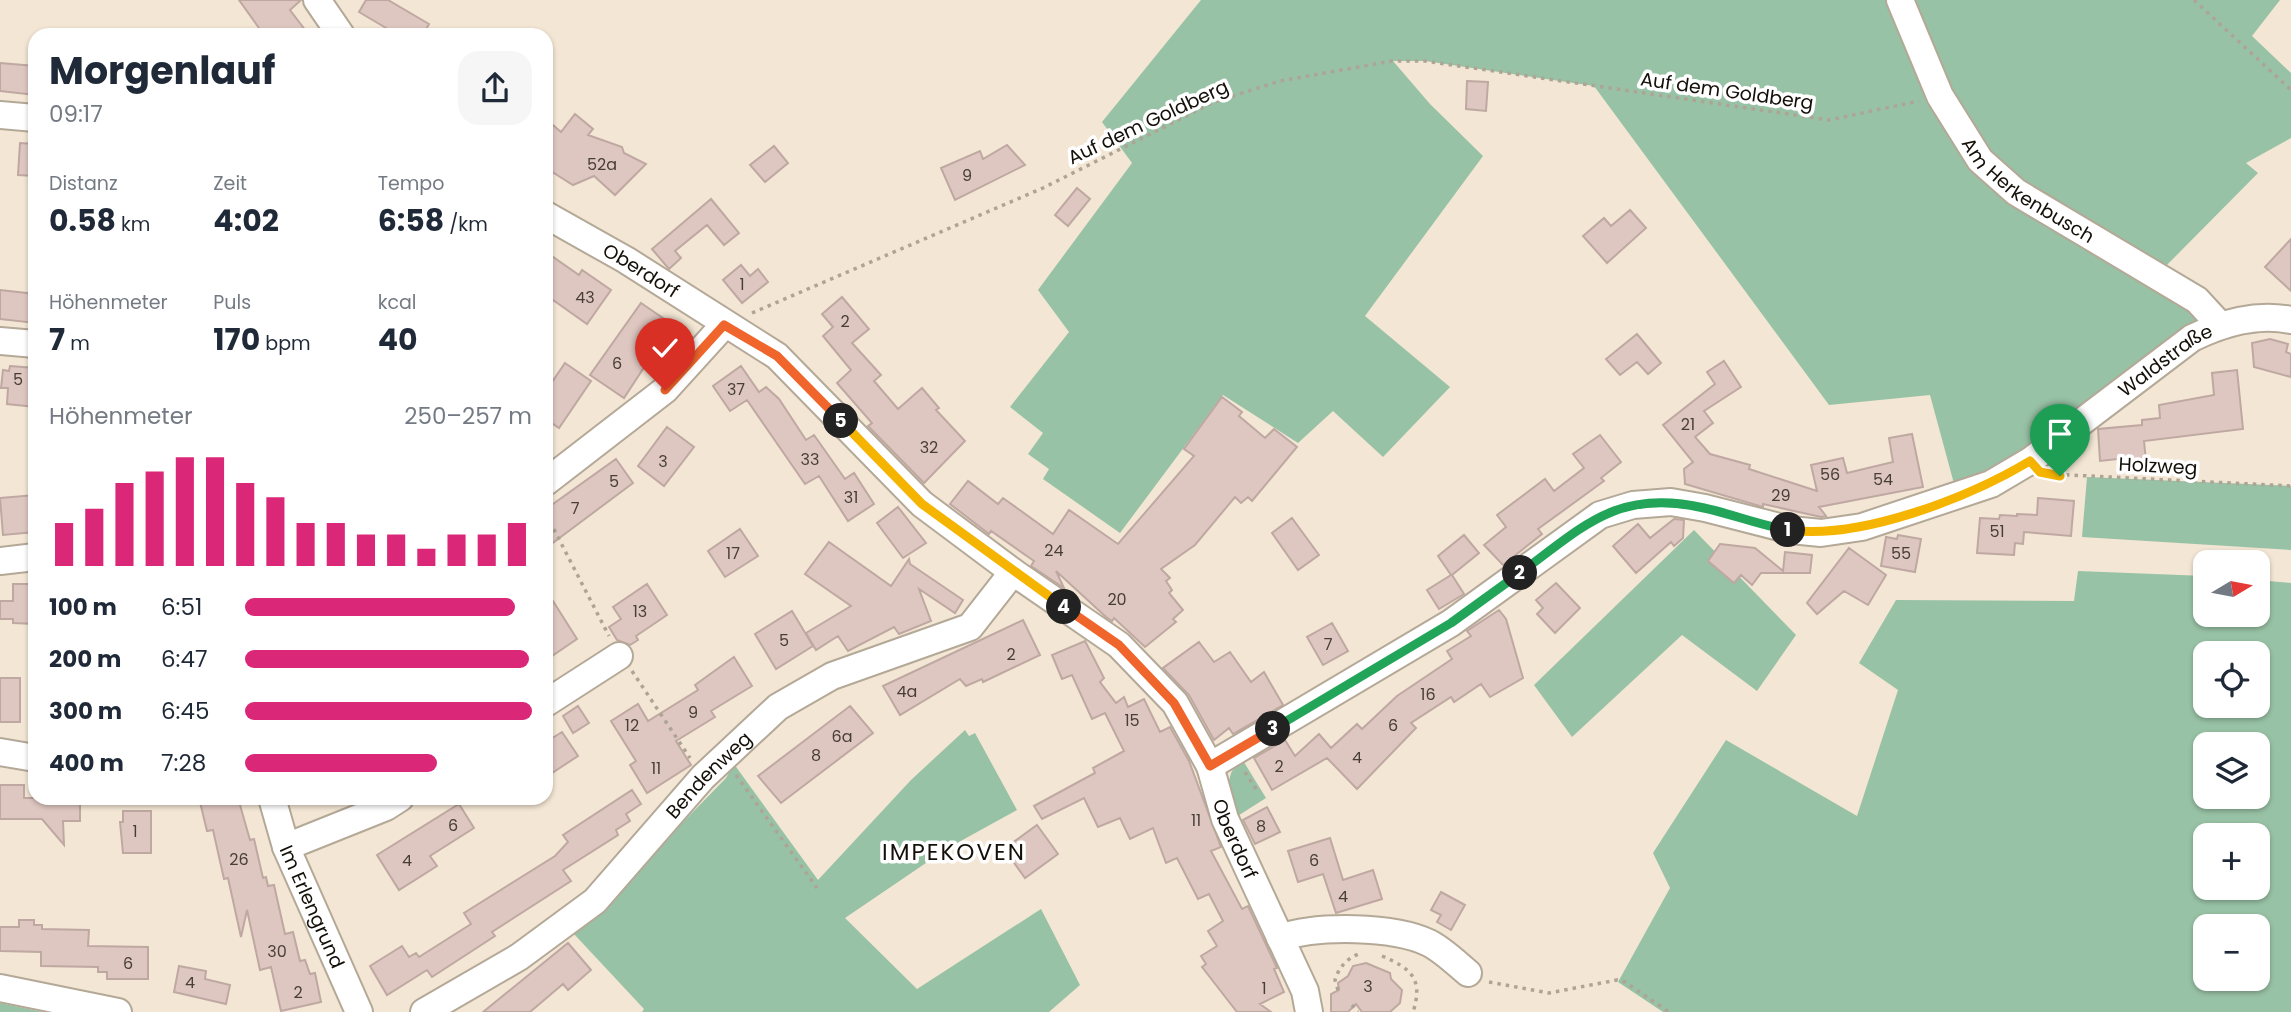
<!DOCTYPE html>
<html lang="de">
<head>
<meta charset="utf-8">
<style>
	:root { --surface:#fff; --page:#f6f6f7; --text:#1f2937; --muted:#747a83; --accent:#db2777 }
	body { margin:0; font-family:Poppins,sans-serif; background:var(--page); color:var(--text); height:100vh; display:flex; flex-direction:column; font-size:26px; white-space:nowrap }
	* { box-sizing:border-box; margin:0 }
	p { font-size:23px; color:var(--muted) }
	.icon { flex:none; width:38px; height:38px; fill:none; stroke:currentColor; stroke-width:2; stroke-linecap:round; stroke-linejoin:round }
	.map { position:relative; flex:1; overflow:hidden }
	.side { position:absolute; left:28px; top:28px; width:525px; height:777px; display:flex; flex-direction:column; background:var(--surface); border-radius:21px; box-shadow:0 2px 5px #0004 }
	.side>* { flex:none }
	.needle { width:46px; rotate:80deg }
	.buttons { position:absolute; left:2193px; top:550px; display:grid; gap:14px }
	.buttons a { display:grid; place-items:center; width:77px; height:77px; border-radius:14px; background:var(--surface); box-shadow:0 2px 5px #0004; font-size:35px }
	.pin { position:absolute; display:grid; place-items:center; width:60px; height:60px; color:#fff; margin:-72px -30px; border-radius:50% 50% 50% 0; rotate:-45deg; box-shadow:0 0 7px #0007 }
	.pin .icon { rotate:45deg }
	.km { position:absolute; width:35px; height:35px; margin:-18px; border-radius:50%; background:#222; color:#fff; font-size:19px; line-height:35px; text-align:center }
	.round { display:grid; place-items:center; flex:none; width:74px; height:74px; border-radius:21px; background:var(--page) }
	.summary { display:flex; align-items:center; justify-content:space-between; height:119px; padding:0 21px }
	h1 { font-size:38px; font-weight:700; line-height:52px }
	.metrics { display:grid; grid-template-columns:repeat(3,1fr); gap:10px; height:119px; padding:7px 21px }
	.metrics div { display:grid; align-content:center }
	.metrics b { font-size:30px; font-weight:700 }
	.metrics small { font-size:19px; font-weight:400 }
	.metrics p { font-size:19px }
	.chart { height:196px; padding:14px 21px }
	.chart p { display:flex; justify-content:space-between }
	.chart svg { width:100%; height:126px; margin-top:7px; stroke:var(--accent); stroke-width:6 }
	ul { padding:0 21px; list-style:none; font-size:23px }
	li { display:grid; grid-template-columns:112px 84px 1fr; align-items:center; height:52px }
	li i { height:18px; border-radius:9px; background:var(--accent) }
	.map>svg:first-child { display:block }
</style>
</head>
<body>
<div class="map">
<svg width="2291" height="1012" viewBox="0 0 2291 1012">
	<rect width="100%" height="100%" fill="#f3e6d4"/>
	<path fill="#98c2a5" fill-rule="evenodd" d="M1201,0H2280L2252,36L2291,73V138L2246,163L2258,173L2160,272L1976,163L2197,316L2195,326L2030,461L1956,491L1930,395L1829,405L1594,86L1425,61H1393L1430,104L1483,156L1365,316L1450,387L1383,457L1333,411L1298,443L1223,395L1120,533L1043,479L1049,469L1028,454L1043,433L1010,407L1069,332L1038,290L1132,163L1102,122Z
		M2087,477L2291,486V550L2082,537Z
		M1694,530L1796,635L1757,691L1682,635L1572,737L1534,685Z
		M2078,571L2205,576V614H2258V580L2291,583V1012H1663L1618,982L1670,888L1653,853L1726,740L1857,816L1898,690L1859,663L1896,600L2074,601ZM2205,653H2258V705H2205ZM2205,744H2258V796H2205ZM2205,835H2258V887H2205ZM2205,926H2258V978H2205Z
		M965,730L969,736L975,733L1017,810L948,848L845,918L917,989L1041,909L1080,985L1049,1012H642L644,1009L574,934L726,778L734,764L818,880L911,780Z
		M1242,759L1266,798L1236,817C1229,794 1222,776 1242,759Z
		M0,1003L43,1012H0Z"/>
	<path fill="#dfc7c1" stroke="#bfa8a2" stroke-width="2" d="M239,0H301L290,10L309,35H264Z
		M366,0H388L429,24L423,35H398L359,12Z
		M0,63L35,66V95L0,91Z
		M1467,81L1488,82L1486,111L1466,109Z
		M575,114L593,129L588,135L622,147L624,153L646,164L615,195L594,176L573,185L546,168V119L561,132Z
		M20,143L35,144V176L18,175Z
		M1007,145L1025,165L955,200L941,168L980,151L983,159Z
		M774,146L788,163L765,182L750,165Z
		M1077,188L1090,199L1068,226L1055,215Z
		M711,199L739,233L724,245L707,225L675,251L681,258L669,269L652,249Z
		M1630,210L1646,228L1607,263L1583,236L1604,218L1611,226Z
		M2291,239V291L2265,267Z
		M546,252L579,275L582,270L611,290L587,324L546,295Z
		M741,265L750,276L758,269L768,282L742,303L723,280Z
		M0,290L35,294V323L0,319Z
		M842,297L869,329L852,343L881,375L874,381L898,409L922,388L939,408L936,410L965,441L924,483L868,426L872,423L837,383L851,370L823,336L833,327L822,314Z
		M641,303L676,327L661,348L658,346L624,398L590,375Z
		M1637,334L1661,363L1648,374L1637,362L1620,375L1606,359Z
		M2270,339L2288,344L2286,352L2291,354V377L2254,367L2252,343Z
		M1724,361L1741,387L1704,411L1713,423L1695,437L1710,454L1750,465L1749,469L1817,491L1811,465L1843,458L1847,473L1893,462L1889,438L1912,434L1923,487L1819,507L1826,516L1821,517L1763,504V507L1685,484L1684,469L1693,462L1663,425L1715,384L1707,372Z
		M565,363L591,381L559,428L546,419V391Z
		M10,366L35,368V407L7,404L8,388H1L3,370L9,371Z
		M741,366L759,392L766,387L779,399L806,440L814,435L845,479L854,473L874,504L848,521L819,476L805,484L747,400L730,411L713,386Z
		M2237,370L2243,429L2144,441L2146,461L2128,463L2127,458L2100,461L2098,429L2142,425V420L2160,418L2159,405L2214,395L2212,373Z
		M1222,397L1242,412L1239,416L1265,438L1274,429L1297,447L1252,501L1248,497L1241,503L1235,497L1195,545L1161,569L1170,578L1166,581L1172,590L1169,593L1183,610L1173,619L1176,622L1145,647L1114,618L1112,621L1106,617L1056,571L1064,588L1031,566L1034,561L991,531L989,534L950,504L968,481L998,504L1003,498L1053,534L1069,510L1118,544L1194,456L1184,449Z
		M667,427L694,447L664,486L638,466Z
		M1600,435L1621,462L1601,478L1604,481L1538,529L1542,534L1503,565L1484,545L1506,527L1497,515L1545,479L1554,491L1584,468L1573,454Z
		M616,459L633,483L546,548V509Z
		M35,495V532L3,535L0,498Z
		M2038,498L2074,501L2071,536L2024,532L2023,544L2015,543L2014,555L1977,553L1980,518L1999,519L2000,515L2017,516V514L2037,515Z
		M898,507L926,543L903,558L877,523Z
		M1292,518L1319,555L1298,570L1272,533Z
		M1674,519L1684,520L1683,538L1674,546L1671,542L1636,573L1613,546L1638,524L1650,538Z
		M740,529L758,556L725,577L708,551Z
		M1464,535L1479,553L1452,575L1464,594L1439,609L1427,590L1451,575L1438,556Z
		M1898,535L1921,539L1915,572L1881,566L1886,537L1897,539Z
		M829,542L891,586L909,559L910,564L963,600L955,613L919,589L931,621L899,634L894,627L848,651L838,636L816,650L806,633L851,606L805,574Z
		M1720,544L1755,548L1783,571L1785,552L1812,555L1810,573H1761L1752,585L1741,575L1734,583L1708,561Z
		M1849,548L1886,575L1868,605L1844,591L1817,614L1807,603Z
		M1556,583L1580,608L1555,633L1537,614L1543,608L1536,600Z
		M13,584H35V624L13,623V619H0V601H13Z
		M647,584L667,615L636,636L638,640L630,645L617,640L609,627L621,619L613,607Z
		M546,590L577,639L546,660Z
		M1499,610L1506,619L1523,678L1490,697L1481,684L1454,702L1451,697L1411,723L1416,728L1357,789L1327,758L1272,790L1254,758L1285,740L1295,756L1319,734L1331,748L1357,724L1362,729L1397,696L1452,659L1447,651L1471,636L1467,631Z
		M792,611L813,646L776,669L755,634Z
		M1023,620L1040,655L983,682L982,679L966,686L960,679L900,715L883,686Z
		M1332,623L1348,651L1323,665L1307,637Z
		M1085,641L1104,678L1100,682L1116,703L1124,697L1128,707L1144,699L1160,732L1170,727L1189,761L1221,847L1211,851L1242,909L1248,906L1277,968L1274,969L1284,992L1260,1004L1271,1012H1237L1202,967L1206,964L1201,956L1217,946L1208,931L1223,921L1209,894L1198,899L1177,858L1166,863L1153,828L1130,839L1120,818L1098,827L1084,798L1042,819L1034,806L1095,773L1093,768L1124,751L1105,713L1092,719L1072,675L1062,679L1052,655Z
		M1199,642L1214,662L1230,652L1251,682L1264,672L1283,705L1233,734L1229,728L1214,740L1189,695L1163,668Z
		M734,657L752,686L711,711L715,717L676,741L691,765L647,793L630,765L636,761L611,721L638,704L648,721L698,690L695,685Z
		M0,678H20V722H0Z
		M578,706L589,723L573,733L563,716Z
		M850,706L873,733L781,803L758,776Z
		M562,732L578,756L546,777V742Z
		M0,785H24V798H70V802H80V821H63L64,845L42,819H0Z
		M632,790L641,804L626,814L630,821L616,830L618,835L563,870L571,881L492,932L495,936L432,977L427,970L387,995L370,966L402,946L409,957L416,953L419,957L471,924L464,913L555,856L568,842L563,835Z
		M199,798H238L250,840L254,839L263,878L266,877L268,886L274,885L285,934L293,932L300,961L305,960L310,974L315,973L321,1002L281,1011L271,967L260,970L247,910L241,937L228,878L224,879L213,830L207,831Z
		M459,804L474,828L430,856L437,866L399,890L377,855Z
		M1267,807L1280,832L1255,844L1243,820Z
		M123,811H151V853H123L120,822H123Z
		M1037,825L1058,854L1025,878L1004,849Z
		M1330,838L1343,880L1373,870L1382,899L1336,913L1323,874L1298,882L1288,851Z
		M1441,892L1465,905L1451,930L1437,922L1441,915L1431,910Z
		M19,920H34V925H42V929L89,930L88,946L148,947V979H107V972H98V967L41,966V952L0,951V927H19Z
		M568,943L591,970L568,990L563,984L530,1012H483Z
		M1366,963L1390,973L1391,979L1402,990L1400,1003L1390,1012H1362L1356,1004L1348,1012H1331V994L1339,990L1338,983L1348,976L1353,966Z
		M179,966L206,971L205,979L230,985L226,1004L174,992Z"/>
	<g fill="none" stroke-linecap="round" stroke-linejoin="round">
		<g stroke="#b4a897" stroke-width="30">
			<g id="minor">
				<path d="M317,0L341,35"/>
				<path id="s1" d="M1900,0L1940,96L1980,160L2016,192L2197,300L2220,325"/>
				<path d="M0,115L35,118"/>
				<path id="s2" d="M546,215L626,260L777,356L922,504L1013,572L1119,645L1175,703L1210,766L1225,819L1305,991L1309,1012"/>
				<path d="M0,341L35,344"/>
				<path d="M546,482L665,390L724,325"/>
				<path d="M0,561L35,557"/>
				<path d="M546,703L619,656"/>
				<path d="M0,752L35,758"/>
				<path id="s3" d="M1210,766L1451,623L1600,515L1633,505L1671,502L1705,508L1791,530L1821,533L1862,527L1991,484L2030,461L2192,338C2223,323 2256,313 2291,320"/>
				<path id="s4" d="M272,798L286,847L359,1012"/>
				<path d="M286,847L386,807L400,798"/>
				<path d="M1280,938C1317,925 1394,926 1429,943C1443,950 1456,963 1468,973"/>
				<path d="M0,988L118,1012"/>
				<path id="s5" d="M424,1012L519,957L595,901L703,777L778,707L832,676L970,627L1013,572"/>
			</g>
		</g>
		<path stroke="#aea495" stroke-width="3.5" stroke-dasharray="3.5 5" stroke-linecap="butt" d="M2194,0L2291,90
			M752,313L1043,188L1214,102L1280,81L1392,61H1425L1829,120L1919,101
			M2049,474L2291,486
			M546,514L609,636
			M632,671L690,758
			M1245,772L1256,789
			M736,775L817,888
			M1382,956C1410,968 1424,978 1413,1012
			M1489,982L1549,993L1617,980L1625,982L1669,1012
			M1338,990L1335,980C1339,967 1347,958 1361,953
			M1352,1005L1358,1012"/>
		<use href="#minor" stroke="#fff" stroke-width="26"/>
	</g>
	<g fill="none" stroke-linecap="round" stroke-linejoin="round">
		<g stroke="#fff" stroke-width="14">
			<path id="split-1" d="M1788,530C1860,540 1968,498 2030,461L2040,472L2060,476"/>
		</g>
		<g stroke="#fff" stroke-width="14">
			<path id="split-2" d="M1520,573C1584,526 1618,488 1704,508C1732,514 1759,525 1788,530"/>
		</g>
		<g stroke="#fff" stroke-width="14">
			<path id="split-3" d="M1273,729L1451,623L1520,573"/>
		</g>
		<g stroke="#fff" stroke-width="14">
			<path id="split-4" d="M1064,607L1119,645L1174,703L1210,766L1273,729"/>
		</g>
		<g stroke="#fff" stroke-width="14">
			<path id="split-5" d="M841,421L922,504L1064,607"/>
		</g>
		<g stroke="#fff" stroke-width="14">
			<path id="split-6" d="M665,390L724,325L777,356L841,421"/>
		</g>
		<use href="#split-1" stroke="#f5b400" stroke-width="9"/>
		<use href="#split-2" stroke="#22a559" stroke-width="9"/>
		<use href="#split-3" stroke="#22a559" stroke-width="9"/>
		<use href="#split-4" stroke="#f0652b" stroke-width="9"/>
		<use href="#split-5" stroke="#f5b400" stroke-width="9"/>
		<use href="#split-6" stroke="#f0652b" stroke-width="9"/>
	</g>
	<g text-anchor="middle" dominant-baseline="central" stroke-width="7" stroke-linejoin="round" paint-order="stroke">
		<g font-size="16" fill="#473e37">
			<text x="602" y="164">52a</text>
			<text x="967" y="175">9</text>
			<text x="742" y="284">1</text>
			<text x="585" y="297">43</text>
			<text x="845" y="321">2</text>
			<text x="617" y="363">6</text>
			<text x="18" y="379">5</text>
			<text x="736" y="389">37</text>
			<text x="1688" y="424">21</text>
			<text x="929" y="447">32</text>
			<text x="810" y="459">33</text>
			<text x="663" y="461">3</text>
			<text x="1830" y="474">56</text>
			<text x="1883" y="479">54</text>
			<text x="614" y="481">5</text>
			<text x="1781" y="495">29</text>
			<text x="851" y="497">31</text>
			<text x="575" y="508">7</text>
			<text x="1997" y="531">51</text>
			<text x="1054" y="550">24</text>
			<text x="733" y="553">17</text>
			<text x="1901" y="553">55</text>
			<text x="1117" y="599">20</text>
			<text x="640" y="611">13</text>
			<text x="784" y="640">5</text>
			<text x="1328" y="644">7</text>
			<text x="1011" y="654">2</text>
			<text x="907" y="691">4a</text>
			<text x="1428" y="694">16</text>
			<text x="693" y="712">9</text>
			<text x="1132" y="720">15</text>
			<text x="632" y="725">12</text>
			<text x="1393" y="725">6</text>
			<text x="842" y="736">6a</text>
			<text x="816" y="755">8</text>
			<text x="1357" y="757">4</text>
			<text x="1279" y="766">2</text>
			<text x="656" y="768">11</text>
			<text x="1196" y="820">11</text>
			<text x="453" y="825">6</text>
			<text x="1261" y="826">8</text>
			<text x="135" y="831">1</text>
			<text x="239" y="859">26</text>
			<text x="407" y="860">4</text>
			<text x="1314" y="860">6</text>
			<text x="1343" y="896">4</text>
			<text x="277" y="951">30</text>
			<text x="128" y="963">6</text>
			<text x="190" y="982">4</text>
			<text x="1368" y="986">3</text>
			<text x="1264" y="988">1</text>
			<text x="298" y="992">2</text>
		</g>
		<g font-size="19" fill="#141009" stroke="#fff">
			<text transform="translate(1727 91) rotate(8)">Auf dem Goldberg</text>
			<text transform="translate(1148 122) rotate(-25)">Auf dem Goldberg</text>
			<text stroke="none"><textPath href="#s1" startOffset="236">Am Herkenbusch</textPath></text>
			<text stroke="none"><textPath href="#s2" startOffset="110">Oberdorf</textPath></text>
			<text stroke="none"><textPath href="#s3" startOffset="1082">Waldstraße</textPath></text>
			<text transform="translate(2158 466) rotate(3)">Holzweg</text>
			<text stroke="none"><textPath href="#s5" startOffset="374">Bendenweg</textPath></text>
			<text stroke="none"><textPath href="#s2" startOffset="950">Oberdorf</textPath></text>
			<text stroke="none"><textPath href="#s4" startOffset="116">Im Erlengrund</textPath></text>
		</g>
		<g font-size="23" letter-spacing="2" fill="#141009" stroke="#fff">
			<text x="954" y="852">IMPEKOVEN</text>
		</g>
	</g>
</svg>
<div class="buttons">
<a><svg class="needle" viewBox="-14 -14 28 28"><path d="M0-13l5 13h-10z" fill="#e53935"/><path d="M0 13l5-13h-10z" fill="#747a83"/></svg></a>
<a><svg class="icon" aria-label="locate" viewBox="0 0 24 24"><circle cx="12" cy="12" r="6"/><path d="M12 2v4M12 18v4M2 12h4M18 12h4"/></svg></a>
<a><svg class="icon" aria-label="layers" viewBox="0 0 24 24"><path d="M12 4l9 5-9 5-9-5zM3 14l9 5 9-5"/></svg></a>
<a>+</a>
<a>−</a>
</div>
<div class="pin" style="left:2060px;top:476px;background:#1e9e55"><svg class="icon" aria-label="arrive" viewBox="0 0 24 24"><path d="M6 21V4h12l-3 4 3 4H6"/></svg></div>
<div class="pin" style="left:665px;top:390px;background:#d93025"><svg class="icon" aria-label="check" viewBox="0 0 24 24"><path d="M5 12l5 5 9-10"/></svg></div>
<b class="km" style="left:1788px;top:530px">1</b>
<b class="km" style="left:1520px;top:573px">2</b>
<b class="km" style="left:1273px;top:729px">3</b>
<b class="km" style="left:1064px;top:607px">4</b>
<b class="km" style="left:841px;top:421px">5</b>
<section class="side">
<div class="summary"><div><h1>Morgenlauf</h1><p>09:17</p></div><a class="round"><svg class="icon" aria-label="share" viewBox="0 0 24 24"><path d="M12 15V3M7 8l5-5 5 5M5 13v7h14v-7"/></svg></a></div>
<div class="metrics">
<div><p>Distanz</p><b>0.58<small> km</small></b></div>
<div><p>Zeit</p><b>4:02</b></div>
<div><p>Tempo</p><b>6:58<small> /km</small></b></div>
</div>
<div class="metrics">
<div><p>Höhenmeter</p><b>7<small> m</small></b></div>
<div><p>Puls</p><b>170<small> bpm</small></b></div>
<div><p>kcal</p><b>40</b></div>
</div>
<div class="chart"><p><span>Höhenmeter</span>250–257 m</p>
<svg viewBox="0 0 160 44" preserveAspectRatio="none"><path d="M5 44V29M15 44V24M25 44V15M35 44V11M45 44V6M55 44V6M65 44V15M75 44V20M85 44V29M95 44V29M105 44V33M115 44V33M125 44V38M135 44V33M145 44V33M155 44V29"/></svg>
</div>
<ul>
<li><b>100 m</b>6:51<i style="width:94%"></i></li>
<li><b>200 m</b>6:47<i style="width:99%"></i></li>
<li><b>300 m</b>6:45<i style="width:100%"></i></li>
<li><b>400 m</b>7:28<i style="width:67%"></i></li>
</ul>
</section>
</div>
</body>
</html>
